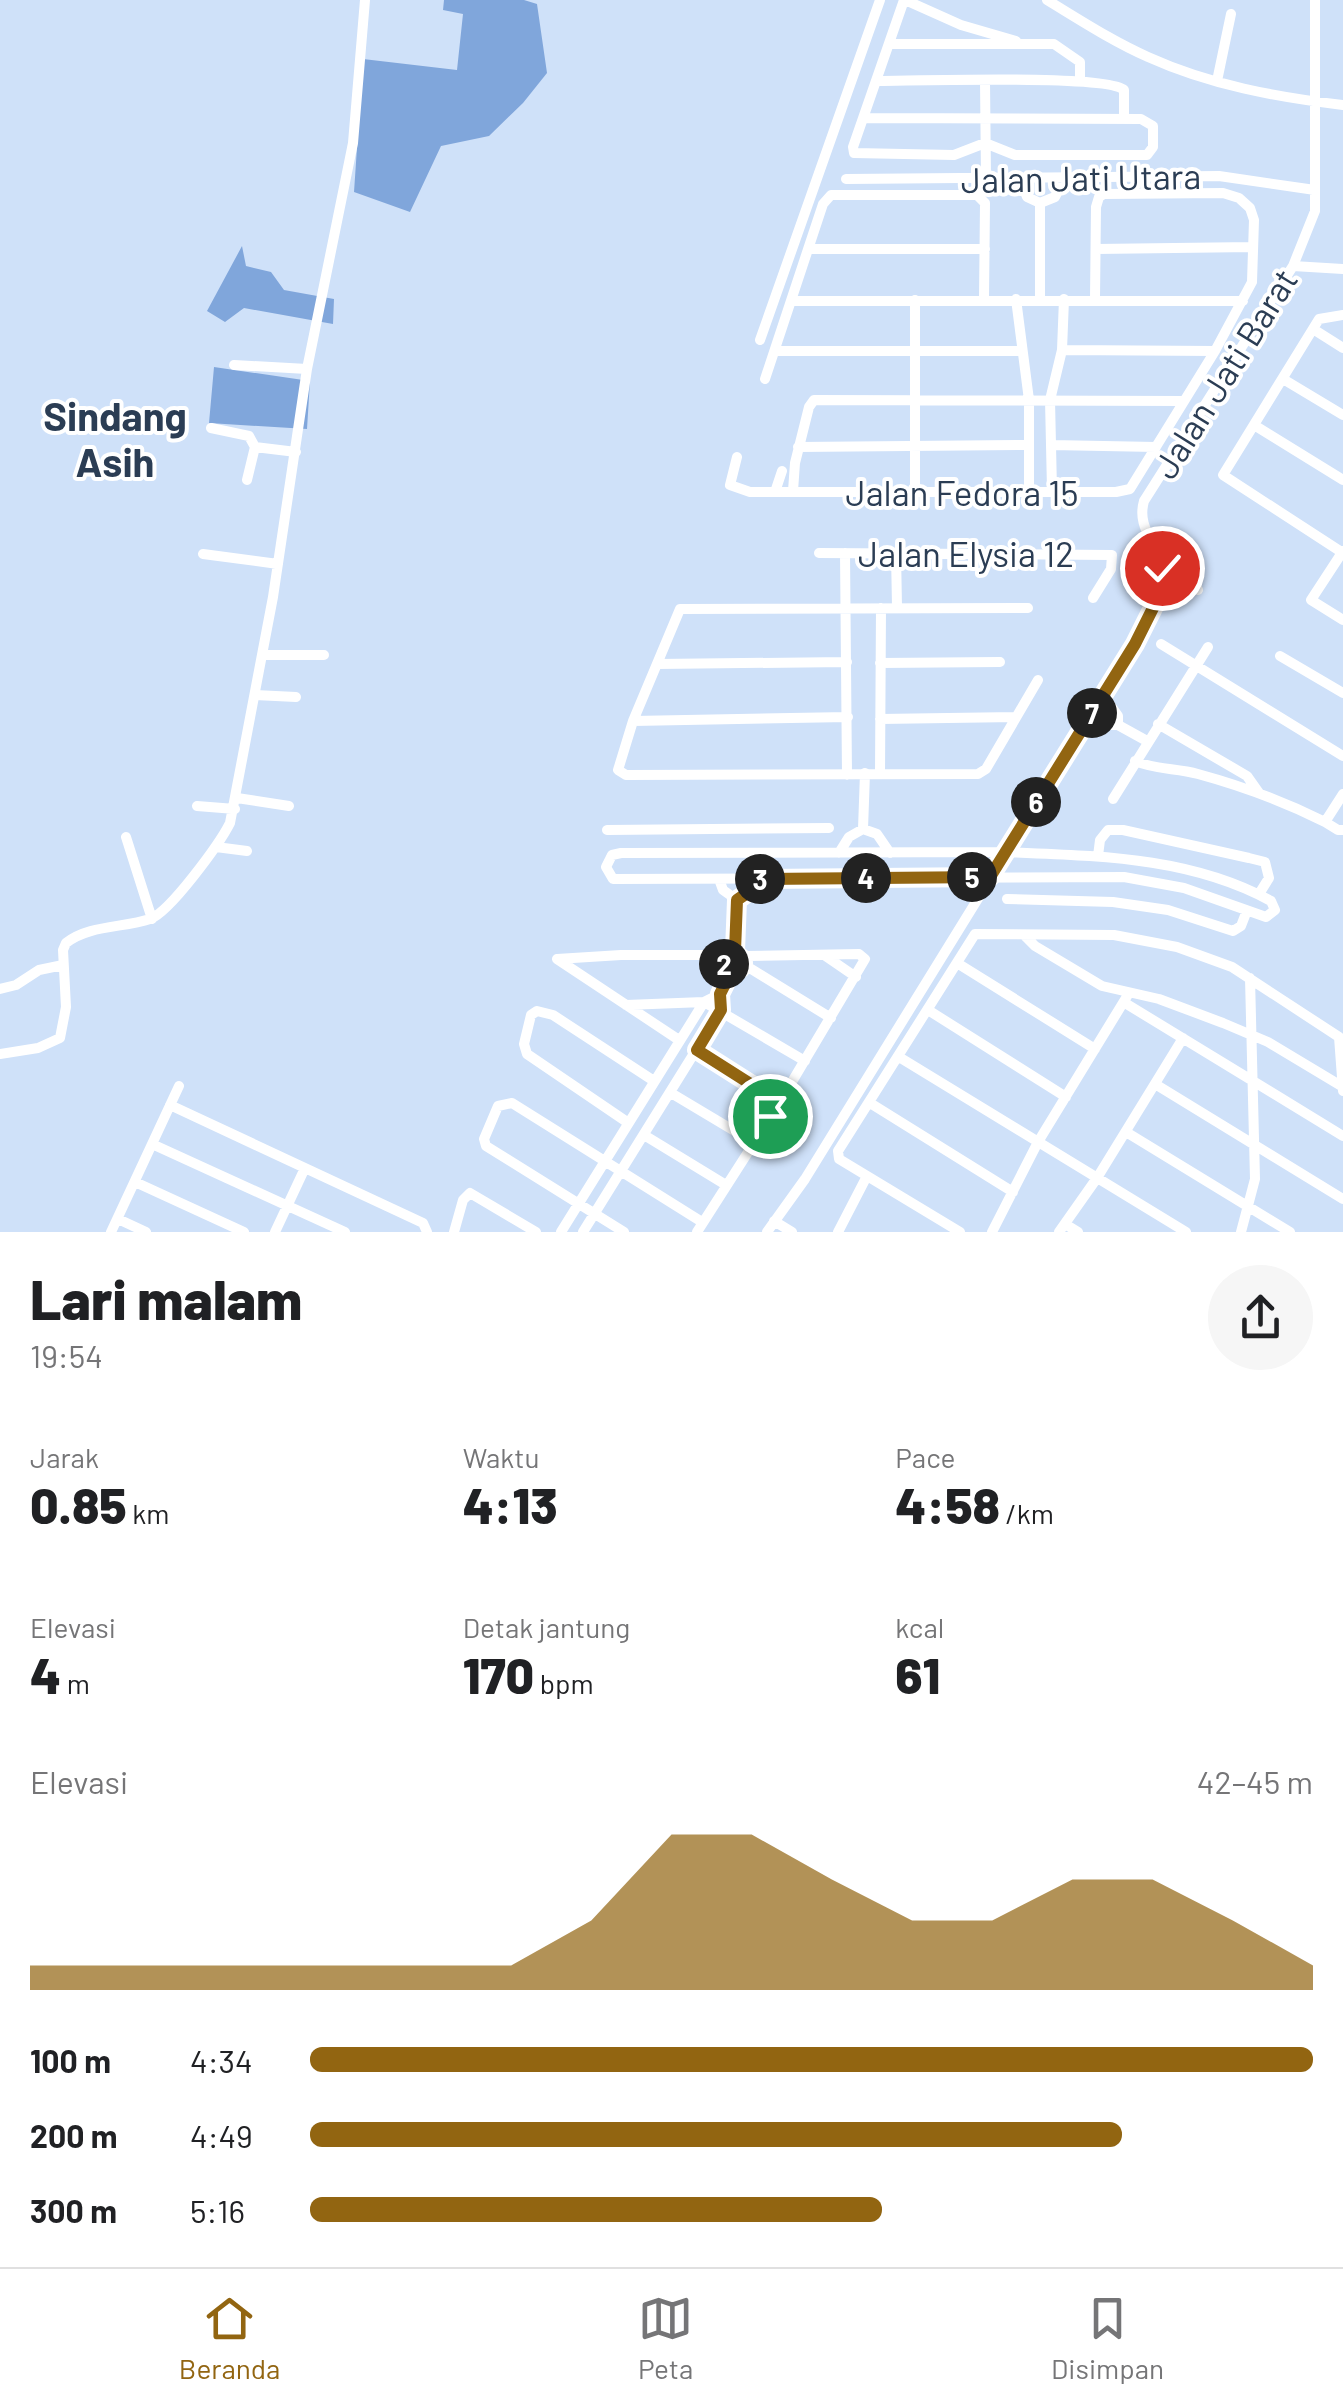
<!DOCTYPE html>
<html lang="id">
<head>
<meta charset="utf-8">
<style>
	:root { --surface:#fff; --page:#f6f6f6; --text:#202124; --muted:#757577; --line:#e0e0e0; --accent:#926511 }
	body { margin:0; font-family:Barlow,sans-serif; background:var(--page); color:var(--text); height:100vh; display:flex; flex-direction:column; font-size:38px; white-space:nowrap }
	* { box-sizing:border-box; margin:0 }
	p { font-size:32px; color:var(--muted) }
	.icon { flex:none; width:55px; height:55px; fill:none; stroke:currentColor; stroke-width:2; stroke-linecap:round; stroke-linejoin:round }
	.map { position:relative; height:1232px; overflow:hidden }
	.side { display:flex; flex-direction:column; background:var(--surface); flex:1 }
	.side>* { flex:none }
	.pin { position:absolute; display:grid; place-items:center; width:85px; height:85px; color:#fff; margin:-42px; border:5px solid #fff; border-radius:50%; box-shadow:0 2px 10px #0007 }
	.km { position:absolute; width:50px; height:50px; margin:-25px; border-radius:50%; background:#222; color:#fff; font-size:28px; line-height:50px; text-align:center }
	.round { display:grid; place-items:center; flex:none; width:105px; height:105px; border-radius:52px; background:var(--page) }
	.head { display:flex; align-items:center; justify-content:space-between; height:170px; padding:0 30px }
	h1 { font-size:55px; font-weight:800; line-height:75px }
	.figures { display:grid; grid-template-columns:repeat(3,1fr); gap:15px; height:170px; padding:10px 30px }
	.figures div { display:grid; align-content:center }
	.figures b { font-size:50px; font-weight:800 }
	.figures small { font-size:28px; font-weight:400 }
	.figures p { font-size:28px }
	.chart { height:280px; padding:20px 30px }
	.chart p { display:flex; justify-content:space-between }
	.chart svg { width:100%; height:180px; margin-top:10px; fill:var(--accent); opacity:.7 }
	ul { padding:0 30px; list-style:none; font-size:32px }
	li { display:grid; grid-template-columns:160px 120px 1fr; align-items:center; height:75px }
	li i { height:25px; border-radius:12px; background:var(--accent) }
	.tab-bar { display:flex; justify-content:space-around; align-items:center; height:140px; border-top:2px solid var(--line); background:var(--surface); font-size:28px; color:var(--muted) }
	.tab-bar a { display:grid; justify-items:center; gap:5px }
	.tab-bar .active { color:var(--accent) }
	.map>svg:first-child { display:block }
</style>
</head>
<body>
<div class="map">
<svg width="1343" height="1232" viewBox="0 0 1343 1232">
	<rect width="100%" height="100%" fill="#cfe1f9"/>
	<path fill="#80a6db" d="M444,0H524L537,4L547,73L523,103L489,136L441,146L410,212L354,192L363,59L457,70L463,14L443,10Z
		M242,246L246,266L271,272L284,290L334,299L333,324L244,308L225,322L207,311Z
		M214,367L310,381L307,429L209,423Z"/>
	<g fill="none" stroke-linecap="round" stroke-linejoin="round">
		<path stroke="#fff" stroke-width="10" d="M905,0L961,25L1016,41
			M1047,0C1080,20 1112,41 1148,57C1210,85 1276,97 1343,105
			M889,44H1054L1080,62V81
			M876,81C913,81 1107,74 1124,90V117
			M985,81L986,178
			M1217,81L1231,14
			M863,118L1141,119L1153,126V147L1147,155H1015L985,143L954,155L854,153L853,147L904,0
			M1019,177L1027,197L1040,203L1055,197L1065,178
			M846,179L1219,176L1315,190
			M1040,203V299
			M809,249H985
			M1096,249L1253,247
			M1293,266L1343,269
			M1016,299L1029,400V490
			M915,300V492
			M793,301H1243
			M1343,315L1319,319L1223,475L1343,553
			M1313,329L1343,348
			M760,340L880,0
			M1062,350L1215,351
			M776,351H1020
			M234,365L307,369
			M765,379L823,204L831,195H977L985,203L984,299
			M1283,379L1343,415
			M1254,425L1343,480
			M211,428L249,436L255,447L296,452
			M1051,445L1156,447
			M798,447L1029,445
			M737,457L730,485L750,492H1116L1130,489L1215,351L1252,282L1254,220L1250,208L1239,198L1223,193L1104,194L1099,197L1096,207L1095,299
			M247,480L255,447
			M1052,490L1050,400L1062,350L1064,299
			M793,491L795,463L809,407L814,400L1184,401
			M775,492L782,471
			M1343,551L1311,600L1343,620
			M819,553L1112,555L1111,569L1093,598
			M845,553L847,775
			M896,553L897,607
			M203,554L278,564
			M1161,586L1195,583L1198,590
			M1028,608L680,609L633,721L618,770L626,775L978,774L986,769L1038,680
			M1161,644L1343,756
			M262,655H324
			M1280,656L1343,693
			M880,663L1000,662
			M657,664L847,662
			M255,695L296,697
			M880,719L1016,717
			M633,721L848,717
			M1158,724L1247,776L1259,793
			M1084,725H1118V716L1103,695
			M1118,725L1147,741
			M1135,761C1156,770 1176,768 1198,774C1242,786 1285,802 1325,822L1343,794
			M880,774L881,608
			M237,798L289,806
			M1113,799L1208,647
			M197,806L235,809
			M1325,822L1338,830H1343
			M863,829L865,773
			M607,830L829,828
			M126,837L152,919
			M216,847L247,851
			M1004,852C1095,856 1189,856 1271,901L1275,910L1266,917L1184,888L1124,877L613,879L606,867L612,855L621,853Z
			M839,853L849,837L863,829L877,834L890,853
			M1098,856L1100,840L1108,830H1123L1249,858L1265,862L1269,878L1259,894
			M719,879L723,890L737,900
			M1007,899L1113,902L1168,910L1233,931L1241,926L1246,913
			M737,900L750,891L755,879
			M1024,935L1035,946L1102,986L1159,999L1223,1023L1268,1042L1343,1087
			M724 963a12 12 0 1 1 24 0a12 12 0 1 1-24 0Z
			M735,951L737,900
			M824,955L856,977
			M557,959L621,955H724
			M557,959L679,1040
			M957,963L1095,1049
			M748,967L831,1018
			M0,989L16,985L39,970L63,965
			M1125,1003L1343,1136
			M626,1005L704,1002L805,1061
			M928,1010L1066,1097
			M697,1050L779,1102
			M0,1054L38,1048L60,1038L66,1007L63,950L66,943C89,925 123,928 150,919C170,912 220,843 230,823L273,597L307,369L353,143L365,0
			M899,1057L1186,1232
			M1155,1084L1343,1199
			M671,1093L753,1142
			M870,1103L1013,1192
			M170,1105L423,1223L427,1232
			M627,1122L527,1054L524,1044L531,1015L537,1011L553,1015L654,1081
			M1126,1132L1290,1232
			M644,1135L726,1185
			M152,1144L345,1232
			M135,1182L244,1232
			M118,1219L146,1232
			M774,1221L792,1232
			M1065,1224L1078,1232
			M111,1232L179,1086
			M275,1232L305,1168
			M454,1232L463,1200L470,1193L536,1232
			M561,1232L704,1002L720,994
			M583,1232L721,1010L720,994L730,974
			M624,1232L486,1146L484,1139L498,1106L512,1103L702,1222
			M697,1232L777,1107L865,959L859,954L746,956
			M767,1232L805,1179L1135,644C1147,621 1170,589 1160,561C1153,539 1137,525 1144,501L1293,266L1315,211V0
			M838,1232L867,1176
			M960,1232L839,1159L838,1151L975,934L1114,935L1177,947L1232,967L1339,1037L1343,1091
			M992,1232L1038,1142L1129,993
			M1059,1232L1097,1178L1183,1038
			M1241,1232L1255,1179L1250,978"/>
	</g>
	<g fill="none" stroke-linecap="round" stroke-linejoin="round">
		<g stroke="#fff" stroke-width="20">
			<path id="route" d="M770,1116L779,1102L697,1050L721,1010L720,994L730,974L725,968L724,956L735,951L737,900L750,891L755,879L990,877L1135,644L1157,600L1162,568"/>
		</g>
		<use href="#route" stroke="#926511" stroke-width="12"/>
	</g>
	<g text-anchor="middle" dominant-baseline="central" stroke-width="8" stroke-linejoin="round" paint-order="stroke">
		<g font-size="35" fill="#2b3d54" stroke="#fff">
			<text transform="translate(1081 177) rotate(-1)">Jalan Jati Utara</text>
			<text transform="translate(1224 373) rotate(-58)">Jalan Jati Barat</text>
			<text x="962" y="492">Jalan Fedora 15</text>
			<text x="966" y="553">Jalan Elysia 12</text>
		</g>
		<g font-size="40" font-weight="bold" fill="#2b3d54" stroke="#fff">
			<text x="115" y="415">Sindang<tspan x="115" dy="46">Asih</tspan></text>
		</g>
	</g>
</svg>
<div class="pin" style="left:770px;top:1116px;background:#1e9e55"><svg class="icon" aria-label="arrive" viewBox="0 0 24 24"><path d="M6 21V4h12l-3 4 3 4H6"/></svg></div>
<div class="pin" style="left:1162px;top:568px;background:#d93025"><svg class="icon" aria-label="check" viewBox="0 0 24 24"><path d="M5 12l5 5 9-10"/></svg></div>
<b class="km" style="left:724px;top:964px">2</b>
<b class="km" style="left:760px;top:879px">3</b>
<b class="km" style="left:866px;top:878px">4</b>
<b class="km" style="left:972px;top:877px">5</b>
<b class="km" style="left:1036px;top:802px">6</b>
<b class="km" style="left:1092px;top:713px">7</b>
</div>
<section class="side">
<div class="head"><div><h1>Lari malam</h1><p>19:54</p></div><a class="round"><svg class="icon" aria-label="share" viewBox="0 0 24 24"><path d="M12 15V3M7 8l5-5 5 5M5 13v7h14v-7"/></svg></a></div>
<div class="figures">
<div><p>Jarak</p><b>0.85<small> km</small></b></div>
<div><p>Waktu</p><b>4:13</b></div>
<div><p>Pace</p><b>4:58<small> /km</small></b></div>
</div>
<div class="figures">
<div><p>Elevasi</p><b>4<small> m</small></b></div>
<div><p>Detak jantung</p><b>170<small> bpm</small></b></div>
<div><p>kcal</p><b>61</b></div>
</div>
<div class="chart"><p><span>Elevasi</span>42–45 m</p>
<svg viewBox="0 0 160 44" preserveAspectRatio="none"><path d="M0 44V38L10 38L20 38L30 38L40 38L50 38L60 38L70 27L80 6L90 6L100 17L110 27L120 27L130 17L140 17L150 27L160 38V44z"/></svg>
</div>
<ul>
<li><b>100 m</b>4:34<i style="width:100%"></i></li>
<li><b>200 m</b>4:49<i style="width:81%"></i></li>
<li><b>300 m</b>5:16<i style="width:57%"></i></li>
</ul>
</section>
<nav class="tab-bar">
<a class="active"><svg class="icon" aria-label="home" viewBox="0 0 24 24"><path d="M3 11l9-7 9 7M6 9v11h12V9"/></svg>Beranda</a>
<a><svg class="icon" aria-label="map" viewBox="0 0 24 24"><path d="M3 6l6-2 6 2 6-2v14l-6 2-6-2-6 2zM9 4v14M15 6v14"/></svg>Peta</a>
<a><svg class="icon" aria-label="saved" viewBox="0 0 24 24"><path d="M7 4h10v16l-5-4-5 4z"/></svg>Disimpan</a>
</nav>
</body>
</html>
